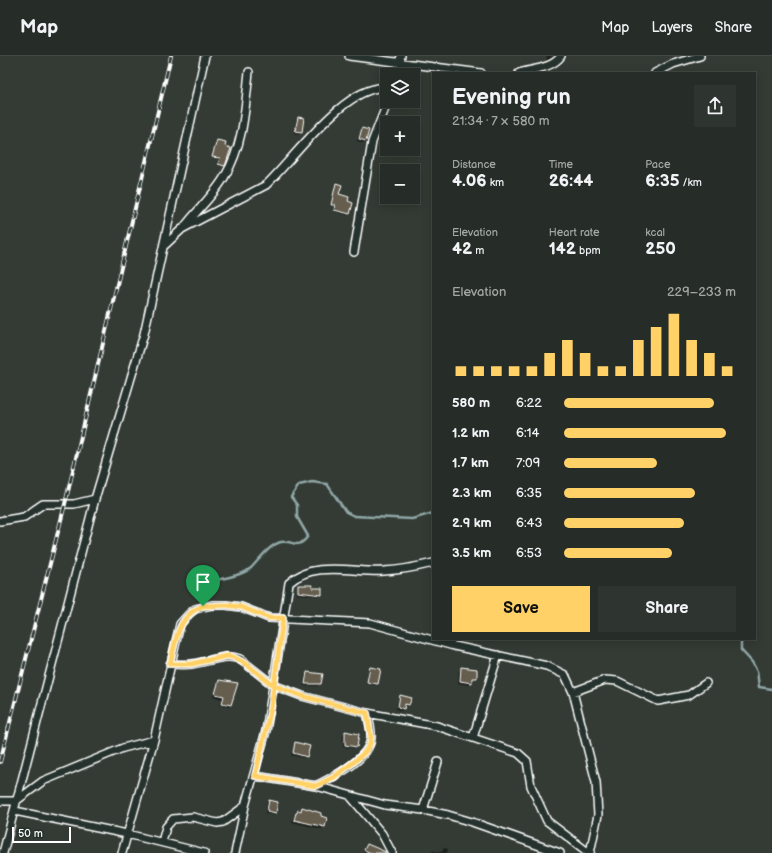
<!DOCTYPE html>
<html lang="en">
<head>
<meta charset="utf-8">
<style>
	:root { --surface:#262c27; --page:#2e342f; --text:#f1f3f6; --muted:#a4a7a7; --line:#424844; --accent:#ffd166 }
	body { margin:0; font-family:"Balsamiq Sans",sans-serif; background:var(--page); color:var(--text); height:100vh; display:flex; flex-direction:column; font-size:15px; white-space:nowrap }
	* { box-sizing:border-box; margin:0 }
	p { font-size:13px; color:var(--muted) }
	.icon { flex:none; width:22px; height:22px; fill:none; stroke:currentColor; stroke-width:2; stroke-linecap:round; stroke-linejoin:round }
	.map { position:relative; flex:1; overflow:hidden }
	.sheet { position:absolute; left:432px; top:16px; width:324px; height:568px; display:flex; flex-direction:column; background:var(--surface); border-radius:0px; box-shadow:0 2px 10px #0003,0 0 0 1px var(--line) }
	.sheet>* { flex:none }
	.buttons { position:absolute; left:380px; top:12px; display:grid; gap:8px }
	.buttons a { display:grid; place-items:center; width:40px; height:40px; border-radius:0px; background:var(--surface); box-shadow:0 2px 10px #0003,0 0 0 1px var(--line); font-size:20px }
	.scale { position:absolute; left:12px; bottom:10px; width:59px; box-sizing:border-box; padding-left:4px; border:2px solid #fff; border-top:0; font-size:11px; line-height:14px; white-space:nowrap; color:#fff; -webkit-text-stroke:3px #26332d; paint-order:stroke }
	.pin { position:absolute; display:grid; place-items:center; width:34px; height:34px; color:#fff; margin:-41px -17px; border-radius:50% 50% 50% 0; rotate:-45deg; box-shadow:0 0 4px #0007 }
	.pin .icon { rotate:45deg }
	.round { display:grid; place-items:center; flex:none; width:42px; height:42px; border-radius:0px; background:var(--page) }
	.overview { display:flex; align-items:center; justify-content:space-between; height:68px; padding:0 20px }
	h1 { font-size:22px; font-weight:600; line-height:30px }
	.figures { display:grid; grid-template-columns:repeat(3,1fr); gap:6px; height:68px; padding:4px 20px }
	.figures div { display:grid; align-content:center }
	.figures b { font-size:17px; font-weight:600 }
	.figures small { font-size:11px; font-weight:400 }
	.figures p { font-size:11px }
	.chart { height:112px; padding:8px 20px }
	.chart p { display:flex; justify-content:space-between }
	.chart svg { width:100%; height:72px; margin-top:4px; stroke:var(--accent); stroke-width:6 }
	.primary-button { display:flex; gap:8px; margin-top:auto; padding:8px 20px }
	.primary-button a { flex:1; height:46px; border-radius:0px; background:var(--accent); color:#111; font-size:16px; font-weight:600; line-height:46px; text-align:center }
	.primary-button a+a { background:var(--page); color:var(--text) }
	ul { padding:0 20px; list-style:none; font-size:13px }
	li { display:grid; grid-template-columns:64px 48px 1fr; align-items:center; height:30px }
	li i { height:10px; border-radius:5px; background:var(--accent) }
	header { display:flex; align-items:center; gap:24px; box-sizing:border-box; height:56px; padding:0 20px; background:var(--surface); border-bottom:1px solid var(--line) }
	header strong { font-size:19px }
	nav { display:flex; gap:22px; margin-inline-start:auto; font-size:14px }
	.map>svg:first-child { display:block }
</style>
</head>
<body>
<header>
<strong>Map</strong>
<nav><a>Map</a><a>Layers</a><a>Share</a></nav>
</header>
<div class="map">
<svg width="772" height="797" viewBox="0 0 772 797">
	<rect width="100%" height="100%" fill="#333b34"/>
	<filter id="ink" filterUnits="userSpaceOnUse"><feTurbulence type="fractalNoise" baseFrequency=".025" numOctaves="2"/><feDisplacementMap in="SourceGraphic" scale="8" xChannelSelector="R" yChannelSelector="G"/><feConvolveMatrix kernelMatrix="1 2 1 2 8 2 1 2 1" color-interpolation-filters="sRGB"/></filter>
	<g filter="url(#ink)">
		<path fill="#0007" d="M547,0H553L546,5Z
			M298,62L301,76L298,78L294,77L296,64Z
			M362,73L365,84L363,87L357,85Z
			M217,86L224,109L223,110L218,108L220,103L212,101Z
			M394,93H406L404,96Z
			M336,128L337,139L352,147L347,159L333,155L334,150H330Z
			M299,530L311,533L321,539L319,540L297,538Z
			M371,612L377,627L375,629L366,627Z
			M461,612L476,622L471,624L469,629L458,627L459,615Z
			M307,617L320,628L317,630H304L305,620Z
			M220,625L231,649L228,651L220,649L222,643L213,640Z
			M400,640L409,648L406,651L404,650L401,655L396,653Z
			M345,676L356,690L354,692L343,691V678Z
			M296,688L307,700L304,702L291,699Z
			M269,745L275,756L273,759L265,757L267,747Z
			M303,752L324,771L321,773L292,766L294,760Z
			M367,790L378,797H363Z
			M444,792L448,793L447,797H431L433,795L441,796Z"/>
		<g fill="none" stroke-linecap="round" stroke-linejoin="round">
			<path stroke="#91a7a7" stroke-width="2.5" d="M210,525C222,523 241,520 251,512C259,504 269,489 281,486C295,484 297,495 308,480L297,461V449L291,441L299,429L312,426L327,428L346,456L354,460L412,463L433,457
				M741,583V594L752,606L757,615L759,631L772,633"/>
		</g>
		<path fill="#655d4e" stroke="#fff" d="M298,61L304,62L302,76L295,75Z
			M362,72L369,74L366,85L359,83Z
			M217,84L226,86L225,90L231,92L225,110L218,108L220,102L212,101Z
			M336,127L342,129L339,138L349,141L348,145L353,147L350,158L334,154L335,149H331Z
			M298,529H312V532H322V539L298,536Z
			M370,611L381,613L378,628L367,626Z
			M461,611L477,613V622H472V627L460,625Z
			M307,616L323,618L321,628H305Z
			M219,624L238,627L231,649L222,647L224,640L215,638Z
			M400,639L412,642L409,649L405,648L404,653L398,651Z
			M345,675L359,678L357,691L345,689Z
			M295,686L310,690L307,701L293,697Z
			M269,744L278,746L276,757L267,755Z
			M302,751L321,757V760L327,762L325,771L294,764L296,757H297L298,754L301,755Z
			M367,788L386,796V797H371L364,794Z"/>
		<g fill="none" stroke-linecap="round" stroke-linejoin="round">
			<g stroke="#fff" stroke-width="10">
				<path id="minor" d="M349,0L481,17
					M519,17C533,13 553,12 561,0
					M655,17L673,8L700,0
					M396,19L401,0
					M185,170C198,153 215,138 225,120C244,88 245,52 249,16
					M165,189L182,173L266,129C293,104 347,26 387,32
					M354,196L372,86L388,45
					M0,465L24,461L43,448H74L95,443
					M170,608C177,608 185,609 192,608C209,606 224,597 240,603L273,629L302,640L367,657L437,670L518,697L527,705L531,730L547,765L589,797
					M573,636L605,624L617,625L658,645L689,639L706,627
					M473,682L498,599
					M255,720L316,730L385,749L423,754L448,759L472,766L560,797
					M316,730C333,721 369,704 371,682C372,674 369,665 367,657
					M351,741L382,778L392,797
					M0,745H16L43,725L123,692L154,684
					M423,754L438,706
					M15,755L127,778L204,797
					M162,786L166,771L173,763L193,761L217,767L223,766L245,750
					M3,797L95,443L144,278L205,0
					M122,797L154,684L180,568L189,558L195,553L212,549H226L241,551L269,562L370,567L454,590L547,610L565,619L573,636L596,726L598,759L590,797
					M235,797L245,750L266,675L289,527C314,504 354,517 384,515C401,514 417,511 433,507"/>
			</g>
			<use href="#minor" stroke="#26332d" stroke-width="7"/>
			<g stroke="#fff" stroke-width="4">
				<path id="rail" d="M0,706L65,448L171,0"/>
			</g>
			<use href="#rail" stroke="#26332d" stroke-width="2.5" stroke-dasharray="8" stroke-linecap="butt"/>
		</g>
	</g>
	<g fill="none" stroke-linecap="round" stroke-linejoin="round" filter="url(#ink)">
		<g stroke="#fff" stroke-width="8">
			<path id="route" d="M203,550C177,559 176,585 170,608H191L227,600L233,601L246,608L273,629L302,640L367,657L371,681L370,688L365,696L354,706L334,721L316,730L255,720L271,652L283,562H269L241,551L226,549L203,550"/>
		</g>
		<use href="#route" stroke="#ffd166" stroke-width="5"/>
	</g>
</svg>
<div class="buttons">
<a><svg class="icon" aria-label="layers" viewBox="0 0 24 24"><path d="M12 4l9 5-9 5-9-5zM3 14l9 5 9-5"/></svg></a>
<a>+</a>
<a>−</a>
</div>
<div class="scale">50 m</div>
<div class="pin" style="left:203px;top:550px;background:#1e9e55"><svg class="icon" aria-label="arrive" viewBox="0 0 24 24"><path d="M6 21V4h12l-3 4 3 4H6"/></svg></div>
<section class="sheet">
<div class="overview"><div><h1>Evening run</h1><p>21:34 · 7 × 580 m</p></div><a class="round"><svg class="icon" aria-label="share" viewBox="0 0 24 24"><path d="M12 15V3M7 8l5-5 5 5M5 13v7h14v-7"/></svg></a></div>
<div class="figures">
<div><p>Distance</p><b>4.06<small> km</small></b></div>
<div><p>Time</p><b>26:44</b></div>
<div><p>Pace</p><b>6:35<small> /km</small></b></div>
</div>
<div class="figures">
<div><p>Elevation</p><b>42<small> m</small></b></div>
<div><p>Heart rate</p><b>142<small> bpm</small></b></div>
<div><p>kcal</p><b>250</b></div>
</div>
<div class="chart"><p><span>Elevation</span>229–233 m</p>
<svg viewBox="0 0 160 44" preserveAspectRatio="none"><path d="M5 44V38M15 44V38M25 44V38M35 44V38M45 44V38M55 44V30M65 44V22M75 44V30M85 44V38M95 44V38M105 44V22M115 44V14M125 44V6M135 44V22M145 44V30M155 44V38"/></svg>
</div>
<ul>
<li><b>580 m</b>6:22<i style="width:87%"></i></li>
<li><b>1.2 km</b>6:14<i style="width:94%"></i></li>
<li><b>1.7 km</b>7:09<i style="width:54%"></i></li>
<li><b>2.3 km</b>6:35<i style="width:76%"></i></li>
<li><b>2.9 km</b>6:43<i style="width:70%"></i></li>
<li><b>3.5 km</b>6:53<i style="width:63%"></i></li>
</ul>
<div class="primary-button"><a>Save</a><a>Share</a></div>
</section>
</div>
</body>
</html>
